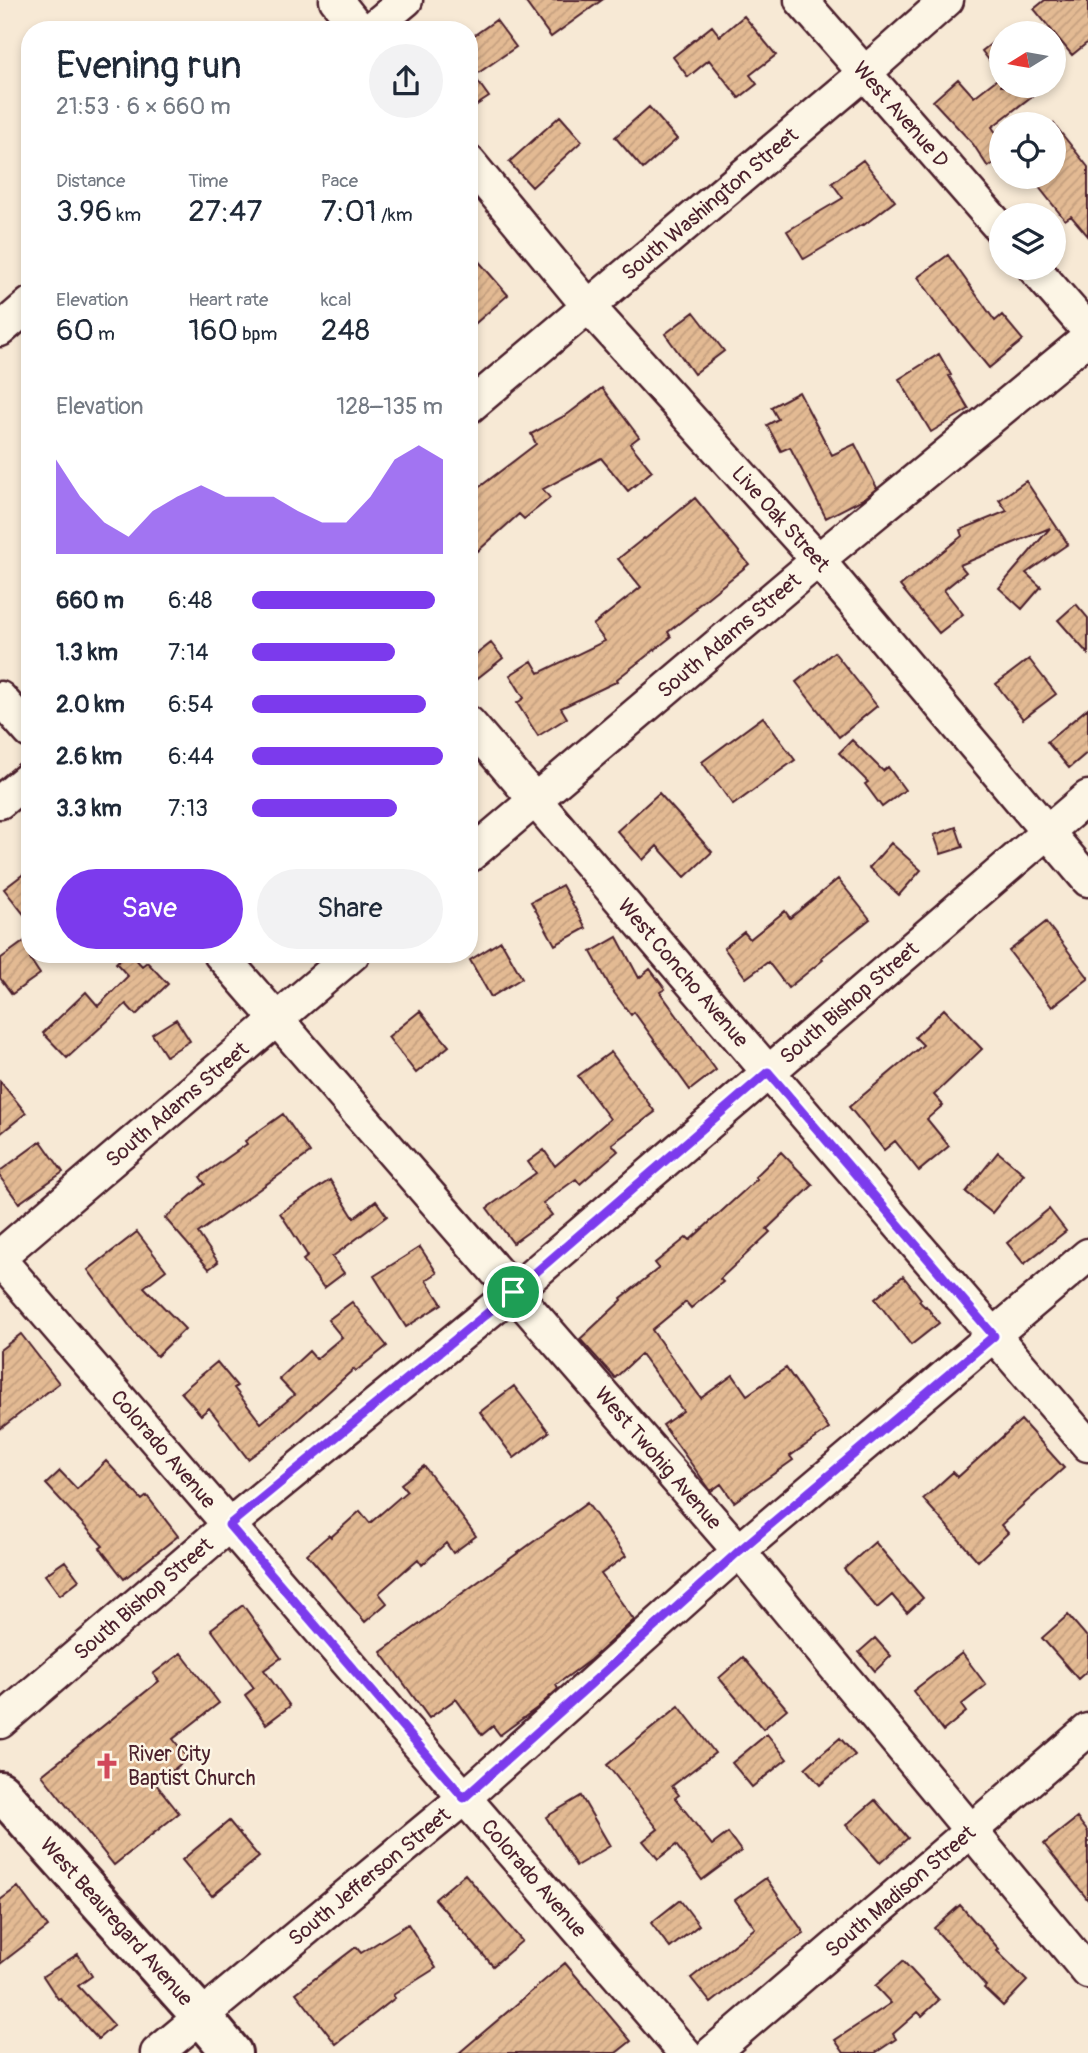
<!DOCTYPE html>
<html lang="en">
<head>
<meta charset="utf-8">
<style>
	:root { --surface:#fff; --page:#f2f2f3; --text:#1f2937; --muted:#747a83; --accent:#7c3aed }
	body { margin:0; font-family:Pangolin,sans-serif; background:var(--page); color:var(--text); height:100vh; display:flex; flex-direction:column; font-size:26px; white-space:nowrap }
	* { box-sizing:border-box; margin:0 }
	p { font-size:23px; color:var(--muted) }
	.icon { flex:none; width:38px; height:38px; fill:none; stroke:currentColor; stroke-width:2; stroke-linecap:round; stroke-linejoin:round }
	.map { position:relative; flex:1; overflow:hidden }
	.side { position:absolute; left:21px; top:21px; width:457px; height:942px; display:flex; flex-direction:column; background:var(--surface); border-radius:28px; box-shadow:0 4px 10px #0003 }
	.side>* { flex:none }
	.needle { width:46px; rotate:259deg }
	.controls { position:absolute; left:989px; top:21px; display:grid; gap:14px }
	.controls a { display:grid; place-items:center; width:77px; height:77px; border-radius:50%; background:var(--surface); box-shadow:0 4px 10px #0003; font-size:35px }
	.pin { position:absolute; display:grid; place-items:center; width:60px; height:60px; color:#fff; margin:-30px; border:4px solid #fff; border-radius:50%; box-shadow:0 2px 7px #0007 }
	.round { display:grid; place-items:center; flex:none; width:74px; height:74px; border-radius:37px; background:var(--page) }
	.headline { display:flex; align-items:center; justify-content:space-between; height:119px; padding:0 35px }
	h1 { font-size:38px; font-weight:600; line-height:52px }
	.metrics { display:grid; grid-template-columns:repeat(3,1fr); gap:10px; height:119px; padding:7px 35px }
	.metrics div { display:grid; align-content:center }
	.metrics b { font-size:30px; font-weight:600 }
	.metrics small { font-size:19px; font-weight:400 }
	.metrics p { font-size:19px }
	.chart { height:196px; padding:14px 35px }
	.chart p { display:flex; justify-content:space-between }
	.chart svg { width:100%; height:126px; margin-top:7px; fill:var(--accent); opacity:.7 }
	.button { display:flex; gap:14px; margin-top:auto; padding:14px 35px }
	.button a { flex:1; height:80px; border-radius:42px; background:var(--accent); color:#fff; font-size:28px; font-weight:600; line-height:80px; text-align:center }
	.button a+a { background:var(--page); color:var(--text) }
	ul { padding:0 35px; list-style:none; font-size:23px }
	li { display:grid; grid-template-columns:112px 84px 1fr; align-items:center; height:52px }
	li i { height:18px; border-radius:9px; background:var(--accent) }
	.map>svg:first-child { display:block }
</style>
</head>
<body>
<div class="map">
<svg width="1088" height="2053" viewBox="0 0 1088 2053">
	<defs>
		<pattern id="building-hatch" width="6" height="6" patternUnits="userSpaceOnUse" patternTransform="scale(1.75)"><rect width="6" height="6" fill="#e3ba93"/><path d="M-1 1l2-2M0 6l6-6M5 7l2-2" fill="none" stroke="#c49f7f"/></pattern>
	</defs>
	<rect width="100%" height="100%" fill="#f7e9d5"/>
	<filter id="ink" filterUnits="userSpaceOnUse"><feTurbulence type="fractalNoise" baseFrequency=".0143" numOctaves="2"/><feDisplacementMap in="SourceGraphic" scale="14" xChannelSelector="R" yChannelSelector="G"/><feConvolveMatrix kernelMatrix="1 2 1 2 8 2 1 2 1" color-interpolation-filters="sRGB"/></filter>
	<g filter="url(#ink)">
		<path fill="url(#building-hatch)" stroke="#4a1f2b" stroke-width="2" d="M524,0H602L551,37Z
			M1045,0H1088V42L1072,55L1034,9Z
			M744,16L776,55L750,75L757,84L739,98L709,60L688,77L673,57L712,26L720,36Z
			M496,20L516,47L474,76L489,97L469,110V39Z
			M1001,36V86H1045L992,127L1001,140V158L988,167L973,144L933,101L958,79L974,97L1001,76L982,51Z
			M649,107L677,139L643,169L615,137Z
			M560,116L582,141L532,187L509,162Z
			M1054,124L1088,167V236L1071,216L1065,220L1031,177H1054Z
			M863,160L895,201L864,225L863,224L804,259L787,231L843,198L832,183Z
			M469,250L508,295L469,329Z
			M948,255L995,321L1002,315L1023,340L989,368L938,305L918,277Z
			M694,312L724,351L694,374L665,334Z
			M939,354L951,375L949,376L969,409L931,432L899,379Z
			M602,388L639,437L630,444L652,471L628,491L601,458L543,489L550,498L524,519L519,514L478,551L469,540V495L536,444L531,434L568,414Z
			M799,392L832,455L855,444L877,488L865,498L826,518L790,447L781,451L767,425L778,419L771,407Z
			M1026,481L1068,544L1026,573L1041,587L1022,609L999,588L1050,528L960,565L966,572L944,590L963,614L939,633L900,586L962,536L960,530L1007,511L999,500Z
			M695,498L749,564L696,607L697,609L668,632L671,637L617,679L618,681L561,708L567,718L538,736L517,703L524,698L510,675L532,661L539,673L605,641L593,625L641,587L618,559L644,538L645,539Z
			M1076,604L1088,618V654L1058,620Z
			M491,643L503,658L469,685V660Z
			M834,652L877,706L839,737L796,682Z
			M1029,659L1056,694L1023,719L996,684Z
			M1088,708V752L1069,768L1047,742Z
			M763,717L795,760L733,805L702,762Z
			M852,740L883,771L888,767L905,790L882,807L865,784L868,782L839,753Z
			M659,793L712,852L685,877L657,846L643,860L617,831Z
			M956,827L963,847L941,854L934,835Z
			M891,843L921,870L899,895L869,868Z
			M30,869V922L4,889Z
			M838,879L870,919L821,958L823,960L788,988L768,962L746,978L724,948L744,932L750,939L785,911L790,918Z
			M562,885L586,928L555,945L531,902Z
			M1046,922L1088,977V979L1052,1007L1009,951Z
			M30,937V959L40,974L12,994L0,978V959Z
			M617,937L639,978L650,969L665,989L660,992L716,1070L690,1090L634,1012L631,1015L612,990L591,952Z
			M501,941L522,978L491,997L470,960Z
			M125,954H131L142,966L147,962L168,984L136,1015L126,1004L67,1058L43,1033L86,992L98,1006L128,976L116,963Z
			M944,1009L982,1049L934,1095L943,1105L927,1119L949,1146L919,1171L895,1141L884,1150L849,1107L923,1045L915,1037Z
			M420,1011L449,1046L416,1073L388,1037Z
			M176,1019L190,1041L166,1056L152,1034Z
			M611,1052L655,1112L612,1144L618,1151L580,1184L576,1179L543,1203L552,1215L513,1243L487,1208L536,1173L528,1162L544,1150L555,1166L610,1119L578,1076Z
			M0,1081L26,1113L0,1134Z
			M283,1114L310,1153L198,1233L218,1262L209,1269L165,1218L205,1184L200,1177L247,1144L245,1141Z
			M41,1141L63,1172L19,1203L0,1177V1171Z
			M781,1152L813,1185L767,1229L770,1232L720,1279L723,1282L691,1308L686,1302L652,1330L701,1398L733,1375L747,1395L786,1368L829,1429L790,1456L793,1460L734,1502L721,1484L711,1491L663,1425L683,1411L641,1354L615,1378L580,1339L622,1300L621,1298L659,1268L655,1263L687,1237L690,1240L757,1179L755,1177Z
			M998,1152L1024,1174L992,1213L966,1192Z
			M330,1180L354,1218L376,1201L387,1216L332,1257L344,1273L324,1288L303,1260L308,1256L280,1213Z
			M1049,1209L1066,1231L1024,1264L1007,1243Z
			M137,1232L166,1270L144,1287L185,1329L157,1356L137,1336L88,1270Z
			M420,1247L437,1273L426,1280L442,1304L406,1327L374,1276Z
			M903,1276L921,1299L919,1301L925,1307L926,1306L939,1323L911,1345L875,1299Z
			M352,1302L387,1346L356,1371L354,1369L283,1433L248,1459L209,1408L201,1415L181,1392L217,1362L237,1386L234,1388L261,1423L294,1395L279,1379L309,1351L316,1359L342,1337L328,1320Z
			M21,1334L59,1383L0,1429V1350Z
			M514,1386L549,1432L514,1458L480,1412Z
			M1021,1420L1064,1468L1001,1525L1008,1533L978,1561L923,1499L953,1472L958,1477Z
			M106,1461L142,1500L147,1496L178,1536L124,1579L100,1548L103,1546L46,1484L60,1471L77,1489Z
			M424,1466L476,1536L453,1553L446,1543L422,1565L418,1559L379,1593L387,1603L365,1622L307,1554L329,1535L331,1537L360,1511L370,1523L407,1491L401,1484Z
			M587,1503L626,1556L601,1574L634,1620L590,1660L556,1685L558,1689L537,1708L500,1735L493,1726L482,1735L456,1699L429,1718L381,1652Z
			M875,1542L923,1598L907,1613L892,1595L877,1608L844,1569Z
			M65,1561L79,1580L60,1595L45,1575Z
			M243,1605L281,1658L264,1670L290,1706L266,1724L245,1695L254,1688L211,1629Z
			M1068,1615L1088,1638V1670L1078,1679L1042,1638Z
			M875,1638L891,1656L875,1671L859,1652Z
			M181,1653L219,1703L173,1739L188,1758L156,1784L179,1813L114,1865L42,1775L159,1681L153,1674Z
			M962,1653L986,1685L961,1705L966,1712L943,1731L913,1691Z
			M743,1657L787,1709L763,1729L719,1678Z
			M679,1706L715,1753L672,1786L679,1795L675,1798L712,1845L728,1833L741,1851L702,1880L676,1845L658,1859L643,1841L658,1829L607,1765Z
			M767,1734L787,1759L752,1787L732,1763Z
			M840,1738L855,1755L820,1785L805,1768Z
			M581,1796L610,1846L576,1866L546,1817Z
			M875,1800L908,1838L880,1863L846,1825Z
			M1077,1818L1088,1832V1900L1044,1844Z
			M229,1821L259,1857L212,1896L182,1860Z
			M465,1874L522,1941L493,1966L435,1899Z
			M766,1878L804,1933L773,1954L711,2003L691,1978L755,1928L735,1900Z
			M18,1887L48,1927L0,1964V1900Z
			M680,1900L699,1925L670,1948L651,1923Z
			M960,1905L999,1949L997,1951L1027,1981L1003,2006L984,1988L986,1986L934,1928Z
			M408,1924L436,1968L393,1995L395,1998L336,2044L296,1993L356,1947L361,1953Z
			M78,1954L92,1976L78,1986L114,2025L98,2039L60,1998L58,1999L43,1976Z
			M903,1961L939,2000L922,2016L918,2012L893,2034L896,2039L875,2053H844L835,2040L891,2003L875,1986Z
			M565,1963L631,2041L616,2053H459Z"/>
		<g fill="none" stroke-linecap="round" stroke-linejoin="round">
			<g stroke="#4a1f2b" stroke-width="37">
				<g id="minor">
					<path d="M336,0L360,30"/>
					<path id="s1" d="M801,0L1001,229"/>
					<path d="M370,30L406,0"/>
					<path id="s2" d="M469,162L588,306L818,560L1088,880"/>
					<path d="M1034,268L1088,330"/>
					<path d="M0,330L30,304"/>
					<path id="s3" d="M469,407L866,72L947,0"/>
					<path d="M0,698L30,732"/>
					<path id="s4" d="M469,723L1088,1445"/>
					<path d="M0,802L30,777"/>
					<path id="s5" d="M469,856L818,560L1088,338"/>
					<path id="s6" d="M220,954L739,1551L1088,1972"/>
					<path id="s7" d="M0,1256L353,954"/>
					<path id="s8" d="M0,1260L685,2053"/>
					<path id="s9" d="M0,1722L229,1525L513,1292L1088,797"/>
					<path id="s10" d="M157,2053L464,1798L739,1551L1088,1255"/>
					<path id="s11" d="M712,2053L1088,1730"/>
				</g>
			</g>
			<g stroke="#4a1f2b" stroke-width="44">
				<g id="major">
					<path id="s12" d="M0,1791L201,2016L232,2053"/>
				</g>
			</g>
			<use href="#minor" stroke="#fcf5e5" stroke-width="32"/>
			<use href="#major" stroke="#fcf5e5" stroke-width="38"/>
		</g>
	</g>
	<g fill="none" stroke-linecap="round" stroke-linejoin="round" filter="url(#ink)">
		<g stroke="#fff" stroke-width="14">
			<path id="route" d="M768,1072L994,1336L739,1551L464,1798L229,1525L513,1292Z"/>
		</g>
		<use href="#route" stroke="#7c3aed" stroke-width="9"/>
	</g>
	<defs>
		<g id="church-bare" transform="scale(2.1)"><path d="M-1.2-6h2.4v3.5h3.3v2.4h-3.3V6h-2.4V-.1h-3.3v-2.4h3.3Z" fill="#d1495b" stroke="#fcf5e5" stroke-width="2.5" paint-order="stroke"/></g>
	</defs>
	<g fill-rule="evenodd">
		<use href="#church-bare" x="107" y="1766"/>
	</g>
	<g text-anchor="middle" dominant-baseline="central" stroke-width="5" stroke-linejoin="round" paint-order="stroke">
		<g font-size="21" fill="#4a1f2b" stroke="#fcf5e5">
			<text stroke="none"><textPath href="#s1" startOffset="152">West Avenue D</textPath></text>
			<text stroke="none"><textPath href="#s3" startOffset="315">South Washington Street</textPath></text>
			<text stroke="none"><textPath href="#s2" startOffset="474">Live Oak Street</textPath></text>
			<text stroke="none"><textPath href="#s5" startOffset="341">South Adams Street</textPath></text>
			<text stroke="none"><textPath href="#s4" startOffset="329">West Concho Avenue</textPath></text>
			<text stroke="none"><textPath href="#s9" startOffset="1113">South Bishop Street</textPath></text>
			<text stroke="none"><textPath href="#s7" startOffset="233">South Adams Street</textPath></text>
			<text stroke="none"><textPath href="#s8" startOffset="250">Colorado Avenue</textPath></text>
			<text stroke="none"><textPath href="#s6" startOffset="668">West Twohig Avenue</textPath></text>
			<text stroke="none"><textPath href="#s9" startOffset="189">South Bishop Street</textPath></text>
			<text stroke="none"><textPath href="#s10" startOffset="276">South Jefferson Street</textPath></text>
			<text stroke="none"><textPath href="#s8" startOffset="817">Colorado Avenue</textPath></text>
			<text stroke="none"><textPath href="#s11" startOffset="248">South Madison Street</textPath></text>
			<text stroke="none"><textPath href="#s12" startOffset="175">West Beauregard Avenue</textPath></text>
		</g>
		<g font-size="21" fill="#4a1f2b" stroke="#fcf5e5" text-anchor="start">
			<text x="128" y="1754">River City<tspan x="128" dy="24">Baptist Church</tspan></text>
		</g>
	</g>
</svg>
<div class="controls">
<a><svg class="needle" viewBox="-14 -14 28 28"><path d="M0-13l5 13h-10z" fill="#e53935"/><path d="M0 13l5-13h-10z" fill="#747a83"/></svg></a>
<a><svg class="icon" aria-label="locate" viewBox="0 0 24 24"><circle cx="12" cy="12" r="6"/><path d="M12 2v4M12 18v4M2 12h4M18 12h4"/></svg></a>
<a><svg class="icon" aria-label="layers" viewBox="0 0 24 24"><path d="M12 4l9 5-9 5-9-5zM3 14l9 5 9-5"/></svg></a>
</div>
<div class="pin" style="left:513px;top:1292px;background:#1e9e55"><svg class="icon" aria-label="arrive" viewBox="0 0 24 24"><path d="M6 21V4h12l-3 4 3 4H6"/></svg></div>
<section class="side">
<div class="headline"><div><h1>Evening run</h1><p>21:53 · 6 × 660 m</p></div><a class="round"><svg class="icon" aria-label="share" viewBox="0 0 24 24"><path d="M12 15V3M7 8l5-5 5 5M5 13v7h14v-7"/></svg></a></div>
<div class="metrics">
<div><p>Distance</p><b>3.96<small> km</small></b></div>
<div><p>Time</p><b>27:47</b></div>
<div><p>Pace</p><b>7:01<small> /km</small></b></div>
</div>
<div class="metrics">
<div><p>Elevation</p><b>60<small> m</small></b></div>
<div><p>Heart rate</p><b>160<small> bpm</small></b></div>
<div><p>kcal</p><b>248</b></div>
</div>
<div class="chart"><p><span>Elevation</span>128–135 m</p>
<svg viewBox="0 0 160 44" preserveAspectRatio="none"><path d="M0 44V11L10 24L20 33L30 38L40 29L50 24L60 20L70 24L80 24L90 24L100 29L110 33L120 33L130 24L140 11L150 6L160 11V44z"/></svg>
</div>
<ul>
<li><b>660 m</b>6:48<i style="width:96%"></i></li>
<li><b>1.3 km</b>7:14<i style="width:75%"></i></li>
<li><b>2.0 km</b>6:54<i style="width:91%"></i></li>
<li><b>2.6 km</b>6:44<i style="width:100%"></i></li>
<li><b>3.3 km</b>7:13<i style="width:76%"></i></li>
</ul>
<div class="button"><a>Save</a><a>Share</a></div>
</section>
</div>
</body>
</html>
